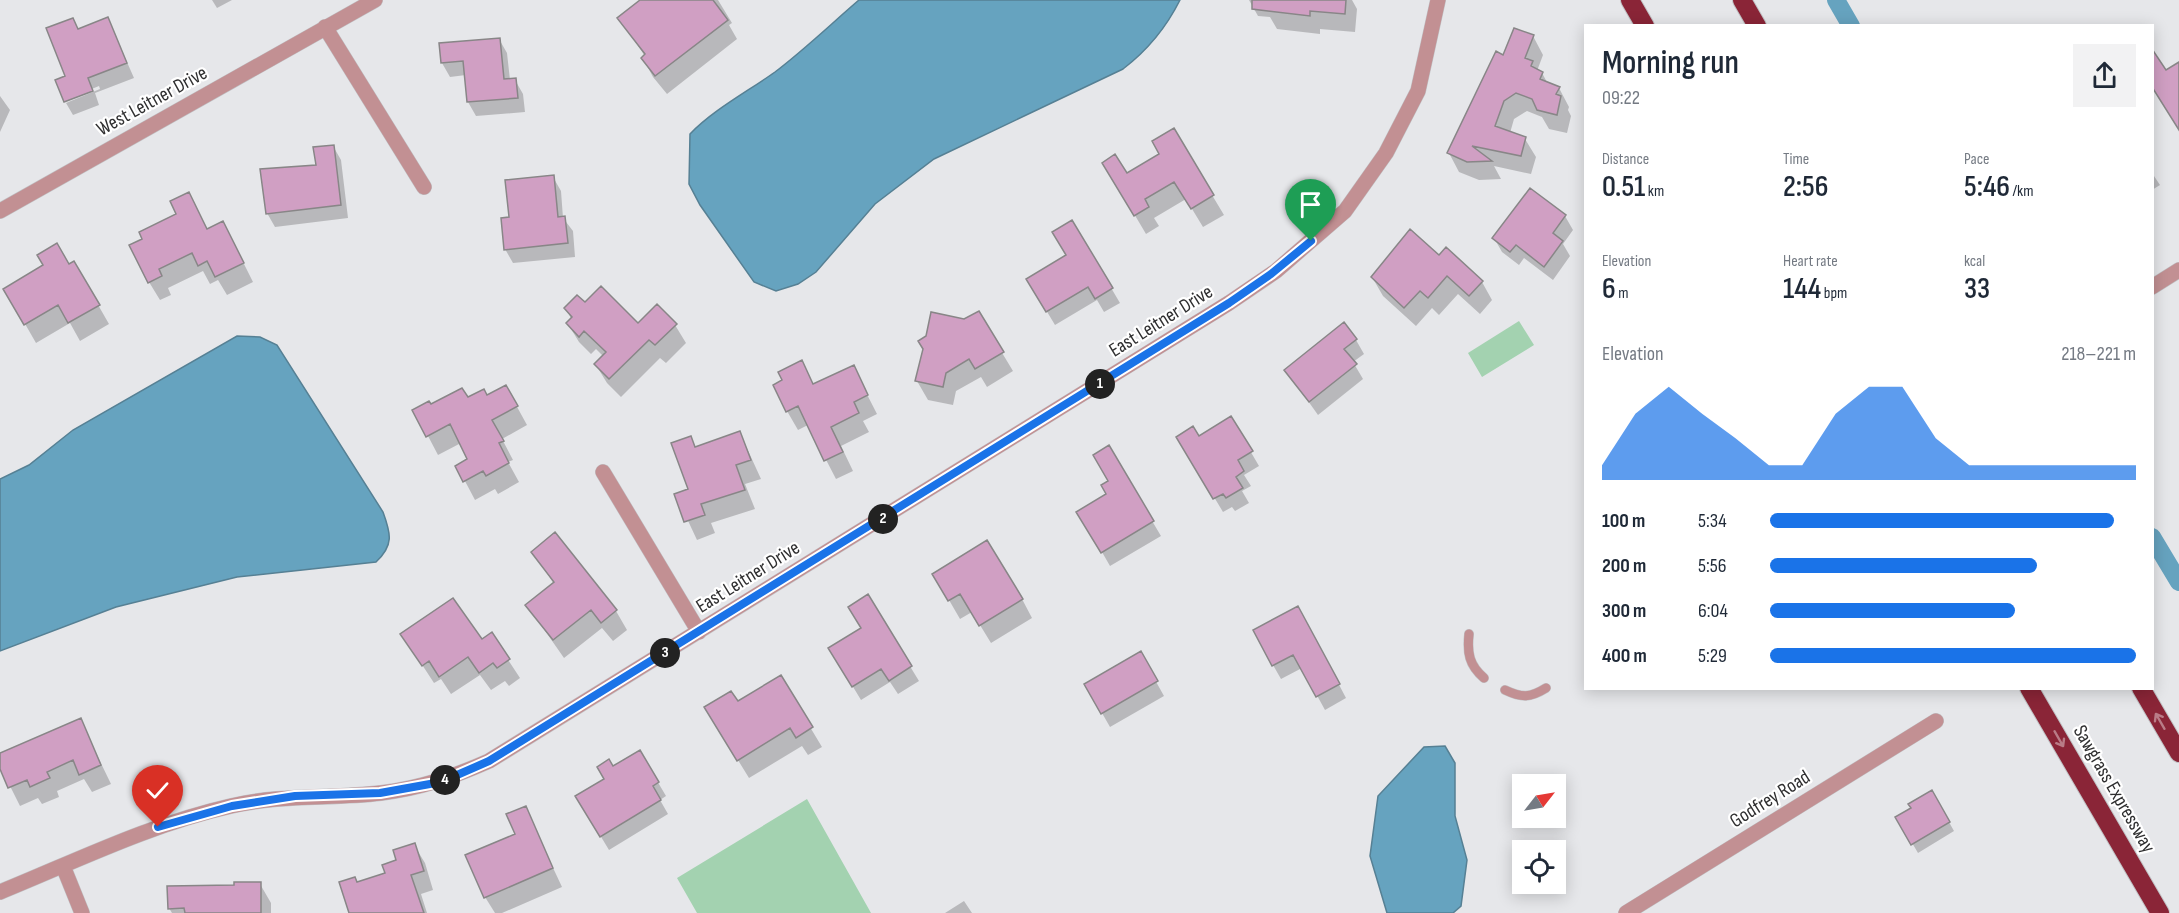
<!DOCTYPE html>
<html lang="en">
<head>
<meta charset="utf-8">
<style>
	:root { --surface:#fff; --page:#f2f2f3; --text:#1f2937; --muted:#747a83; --accent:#1a73e8 }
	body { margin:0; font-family:"Sofia Sans Condensed",sans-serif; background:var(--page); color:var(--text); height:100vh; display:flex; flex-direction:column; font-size:22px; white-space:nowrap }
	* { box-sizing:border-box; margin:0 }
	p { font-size:20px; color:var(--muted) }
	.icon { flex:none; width:33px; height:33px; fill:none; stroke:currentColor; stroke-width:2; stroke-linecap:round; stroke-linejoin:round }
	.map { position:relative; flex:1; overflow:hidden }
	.details { position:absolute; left:1584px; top:24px; width:570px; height:666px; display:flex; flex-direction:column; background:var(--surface); border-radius:0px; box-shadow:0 3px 15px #0003 }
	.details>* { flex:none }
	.needle { width:39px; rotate:59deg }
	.controls { position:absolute; left:1512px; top:774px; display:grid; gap:12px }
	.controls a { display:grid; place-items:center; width:54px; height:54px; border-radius:0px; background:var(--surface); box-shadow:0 3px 15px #0003; font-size:30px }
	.pin { position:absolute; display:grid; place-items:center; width:51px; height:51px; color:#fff; margin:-62px -26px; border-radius:50% 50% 50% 0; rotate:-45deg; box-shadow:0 0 6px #0007 }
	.pin .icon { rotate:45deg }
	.km { position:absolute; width:30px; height:30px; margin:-15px; border-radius:50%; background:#222; color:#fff; font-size:16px; line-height:30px; text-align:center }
	.round { display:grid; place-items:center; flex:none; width:63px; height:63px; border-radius:0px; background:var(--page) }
	.overview { display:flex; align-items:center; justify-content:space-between; height:102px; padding:0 18px }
	h1 { font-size:33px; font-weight:600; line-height:45px }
	.figures { display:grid; grid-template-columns:repeat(3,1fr); gap:9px; height:102px; padding:6px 18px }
	.figures div { display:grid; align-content:center }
	.figures b { font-size:30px; font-weight:600 }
	.figures small { font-size:16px; font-weight:400 }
	.figures p { font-size:16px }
	.chart { height:168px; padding:12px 18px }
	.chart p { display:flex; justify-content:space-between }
	.chart svg { width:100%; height:108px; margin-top:6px; fill:var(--accent); opacity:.7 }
	ul { padding:0 18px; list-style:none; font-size:20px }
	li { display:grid; grid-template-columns:96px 72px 1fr; align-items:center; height:45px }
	li i { height:15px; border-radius:8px; background:var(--accent) }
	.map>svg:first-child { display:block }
</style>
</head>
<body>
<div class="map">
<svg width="2179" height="913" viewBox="0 0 2179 913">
	<rect width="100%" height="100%" fill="#e6e7ea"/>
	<path fill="#a3d2b0" d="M1519,321L1534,345L1482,377L1468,353Z
		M807,799L871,913H697L677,878Z"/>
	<path fill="#66a3bf" stroke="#568094" stroke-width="1.5" d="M859,0H1180C1166,28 1148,50 1123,69L934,159L875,204L816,272L798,284L776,291L754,282L700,205L689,184L690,134C713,110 747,92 775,72C804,50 831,24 859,0Z
		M237,336L260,337L277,345L383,512C391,534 394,545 376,562L237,577L116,607L0,651V479L29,465L73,430Z
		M1445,746L1455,763V816L1467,860L1461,906L1453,913H1387L1370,856L1378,796L1424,747Z"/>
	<path fill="#0003" d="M212,0H232L217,8Z
		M653,0H718L732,23L729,25L737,39L667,94L653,77L643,58L645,56L619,18Z
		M1249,0H1352L1357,9L1355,32L1320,29V34L1277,29L1270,17L1258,16Z
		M108,19L134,78L95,93L99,105L73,115L66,103L100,89L99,86L65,100L73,20L79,30Z
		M1533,36L1543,55L1537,71L1542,73L1548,84L1559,88L1569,107L1568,110L1571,116L1567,133L1549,129L1542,117L1527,111L1514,119L1510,133L1525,139L1536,157L1531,174L1494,166L1501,179L1479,180L1459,172L1449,153L1504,57Z
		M499,39L507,53L510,80H515L523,94L525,112L476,116L468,102L466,75L450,77L442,63Z
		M0,96L10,110L0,132Z
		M1173,130L1224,215L1203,227L1186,199L1154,218L1159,226L1146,234L1104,163L1126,175L1161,154Z
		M333,146L341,160L348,218L275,227L267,213L317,167Z
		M2152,173L2160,185L2152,190Z
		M553,177L561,191L563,218L573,231L575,257L513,263L505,249L510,218Z
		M1530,190L1565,216L1573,230L1563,244L1570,256L1553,280L1524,258L1519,265L1502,252L1494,238Z
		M188,194L208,230L233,242L253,282L227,295L218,280L210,284L203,271L168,288L171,295L160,300L149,282L144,239L178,214Z
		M1072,222L1120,303L1104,312L1097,300L1055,325L1028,280L1068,256Z
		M1439,258L1482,282L1492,300L1480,314L1458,294L1439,315L1432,308L1416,326L1383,296L1372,277Z
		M74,263L109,324L80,341L70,323L36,343L5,289Z
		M566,309L638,325H675L686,343L666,363L660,358L621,397L607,383L596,365L604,357L596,349L591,354L579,342L568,324L572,320Z
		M978,313L1013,371L987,387L981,377L956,391L953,405L928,400L917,381L964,321Z
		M1356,340L1364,354L1353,362L1363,379L1318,415L1286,370Z
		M801,362L814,385L853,367L877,414L863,421L869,432L841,446L853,471L836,479L808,425L798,430L787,411L784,381Z
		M487,397L516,405L527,425L502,439L513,460L508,462L519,482L498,494L495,489L475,500L457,466L470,459L461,443L438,455L428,436L430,406Z
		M1231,418L1259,466L1244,475L1251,486L1242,491L1249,503L1235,511L1232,507L1223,512L1178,437L1198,438Z
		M740,433L761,479L745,484L755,509L711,523L715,533L697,540L676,495L690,489V438L696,449Z
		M1108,447L1161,536L1110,566L1079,512L1108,495L1110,482Z
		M555,535L616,611L627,630L613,641L602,628L564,658L527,605L554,584L533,552Z
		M934,574L1022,599L1032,618L991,643L972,612L960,619Z
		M867,596L919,681L898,694L890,682L861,700L838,662L862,628Z
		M1306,622L1346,698L1325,710L1302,668L1281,679L1273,665Z
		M402,634L481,641L491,634L520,678L509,686L505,681L491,690L480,675L451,694L441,679L434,683Z
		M1140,653L1164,696L1110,727L1086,685Z
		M780,677L822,747L808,755L802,746L749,778L717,726L737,703Z
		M80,720L111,784L92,792L84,779L57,791L59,797L42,804L38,798L20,806L0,766V755Z
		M640,752L666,796L660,800L668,814L609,850L577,797L606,779L613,768Z
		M1932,792L1954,831L1918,853L1897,817Z
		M525,808L562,887L502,913H495L485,897L517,834Z
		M414,845L425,863L433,890L421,894L427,913H350Z
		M260,884L271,903V913H172L169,908V887Z
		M964,901L972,913H945Z"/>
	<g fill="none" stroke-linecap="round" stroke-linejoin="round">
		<path stroke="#66a3bf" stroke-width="18" d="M1836,0L1851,26
			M2152,537L2179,582"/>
	</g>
	<path fill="#d09fc3" stroke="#888687" stroke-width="1.5" d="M640,0H713L728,20L655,76L641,58L645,54L617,18Z
		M1252,0H1346L1345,14L1310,11V16L1252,9Z
		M108,17L127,63L88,78L93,91L64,102L55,80L65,76L46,28L73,18L78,29Z
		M1514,28L1534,35L1525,58L1533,61L1531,66L1543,72L1540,79L1560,87L1556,94L1561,96L1557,115L1537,110L1532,99L1516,93L1504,101L1495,126L1526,137L1521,156L1472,146L1492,161L1467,162L1447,153L1496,51L1503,55Z
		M500,38L504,79L516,78L518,98L467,102L463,61L441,63L439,43Z
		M2152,49L2166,70L2179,62V130L2152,87Z
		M1174,128L1214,195L1191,209L1174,182L1145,199L1149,207L1134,216L1102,163L1115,154L1127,173L1159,154L1152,141Z
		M334,145L341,205L266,214L260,169L316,165L313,147Z
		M554,175L558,217L565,216L568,243L504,250L501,218L509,217L505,180Z
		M1530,188L1566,215L1553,233L1563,241L1544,267L1516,245L1510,252L1492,238Z
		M189,192L207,229L223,221L244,263L215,277L207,261L198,266L192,253L159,269L162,276L148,283L129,245L142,239L139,232L176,214L170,201Z
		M1072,220L1113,288L1095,299L1088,287L1046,312L1026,279L1066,255L1052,232Z
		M1410,229L1439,255L1446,247L1483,281L1469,296L1447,276L1428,298L1420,291L1404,308L1371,277Z
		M57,243L69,264L74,261L100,305L68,323L58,305L24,325L3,289L43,265L37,255Z
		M601,286L638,323L657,304L677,324L655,345L649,340L609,379L594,364L606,352L584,331L579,337L566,323L572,317L564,308L577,295L585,302Z
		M979,311L1004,352L975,369L969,359L946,373L943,387L915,381L923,349L918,341L926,336L931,312L964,319Z
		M1344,322L1357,339L1344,349L1357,364L1309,402L1284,370Z
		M802,360L813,384L854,365L868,395L854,402L859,413L831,427L843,452L824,461L798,406L786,412L773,385L782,380L778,372Z
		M506,385L518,406L492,420L504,441L499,443L509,463L486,476L483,471L463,482L455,466L467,459L450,424L426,437L412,410L429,401L431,404L462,388L468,397L484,389L487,395Z
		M1231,416L1253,451L1238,460L1244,471L1236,477L1243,488L1226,498L1223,494L1213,499L1176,437L1193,426L1199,436Z
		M740,431L751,460L736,465L745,490L701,504L705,515L684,522L674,494L688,489L671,443L691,436L695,447Z
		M1109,445L1154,521L1101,553L1076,512L1106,494L1101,485L1108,481L1093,455Z
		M555,532L617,610L601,623L591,610L553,640L525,605L554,582L531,552Z
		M987,540L1023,599L979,626L960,594L948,601L932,574Z
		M868,594L912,666L889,681L881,669L852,687L828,648L861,628L848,607Z
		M453,598L482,639L492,632L510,659L497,668L493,663L479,673L468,657L439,677L429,661L422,666L400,634Z
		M1298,606L1340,684L1316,697L1293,655L1272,666L1253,630Z
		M1141,651L1158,681L1101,714L1084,684Z
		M781,675L813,727L796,738L790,728L737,761L704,707L731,691L738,701Z
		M81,718L101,765L79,775L73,760L47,772L50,778L30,787L27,780L8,788L0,769V753Z
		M640,750L659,782L653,786L661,800L600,837L575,796L604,779L597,767L609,759L613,766Z
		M1932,790L1950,822L1911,845L1895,817L1911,808L1908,804Z
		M526,806L553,868L484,898L465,855L515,834L506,814Z
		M415,843L424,871L411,875L424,913H349L339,882L355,877L357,882L385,873L382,865L396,860L393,850Z
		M234,882H261V913H185L184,908L168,909L167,886L234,885Z"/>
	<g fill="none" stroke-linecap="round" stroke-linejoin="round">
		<g stroke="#c1c2c5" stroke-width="10">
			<path id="lane" d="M1469,634C1467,653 1469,665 1484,678
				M1505,690C1522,698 1530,698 1546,688"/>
		</g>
		<g stroke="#c1c2c5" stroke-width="16">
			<path id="street" d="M325,27L424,187
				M0,211L375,0
				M2152,287L2179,270
				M603,472L699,632
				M63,866L82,913
				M0,892C76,861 151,824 231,806C281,794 331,799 381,793C421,788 453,777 489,761L1229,303L1276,271L1345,211L1386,153L1418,91L1438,0
				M1626,913L1936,721"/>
		</g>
		<g stroke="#c1c2c5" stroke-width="20">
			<path id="highway" d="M1630,0L1645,26
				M1742,0L1757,26
				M2029,688L2160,913
				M2141,688L2179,753"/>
		</g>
		<use href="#lane" stroke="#c29093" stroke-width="9"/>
		<use href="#street" stroke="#c29093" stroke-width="15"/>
		<use href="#highway" stroke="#8a2537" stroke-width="18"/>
	</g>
	<defs><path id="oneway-shaft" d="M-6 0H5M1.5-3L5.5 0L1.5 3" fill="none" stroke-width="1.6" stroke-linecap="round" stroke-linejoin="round" transform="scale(1.5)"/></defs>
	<g stroke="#b97c87">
		<use href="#oneway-shaft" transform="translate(2160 721) rotate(-120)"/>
		<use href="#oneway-shaft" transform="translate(2059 739) rotate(60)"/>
	</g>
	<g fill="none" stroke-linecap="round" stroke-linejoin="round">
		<g stroke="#fff" stroke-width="12">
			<path id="route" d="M158,827L232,806L295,796L380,793L441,782L489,761L1229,303L1271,274L1311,241"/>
		</g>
		<use href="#route" stroke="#1a73e8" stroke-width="8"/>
	</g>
	<g text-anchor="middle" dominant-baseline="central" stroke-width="4.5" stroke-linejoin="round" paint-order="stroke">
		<g font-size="20" fill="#2f2f30" stroke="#fff">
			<text transform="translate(152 101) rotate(-29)">West Leitner Drive</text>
			<text transform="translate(1161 321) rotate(-32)">East Leitner Drive</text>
			<text transform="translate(748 577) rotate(-32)">East Leitner Drive</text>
			<text transform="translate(2114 789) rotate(60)">Sawgrass Expressway</text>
			<text transform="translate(1770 799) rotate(-32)">Godfrey Road</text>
		</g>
	</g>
</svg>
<div class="controls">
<a><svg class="needle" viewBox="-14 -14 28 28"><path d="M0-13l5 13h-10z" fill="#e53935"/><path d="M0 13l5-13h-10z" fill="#747a83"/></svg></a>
<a><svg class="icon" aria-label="locate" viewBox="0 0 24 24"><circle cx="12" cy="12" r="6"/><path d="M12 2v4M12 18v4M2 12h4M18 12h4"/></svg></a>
</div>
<div class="pin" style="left:1311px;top:241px;background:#1e9e55"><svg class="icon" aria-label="arrive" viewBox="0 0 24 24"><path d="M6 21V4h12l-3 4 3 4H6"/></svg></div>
<div class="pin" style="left:158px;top:827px;background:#d93025"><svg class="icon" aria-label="check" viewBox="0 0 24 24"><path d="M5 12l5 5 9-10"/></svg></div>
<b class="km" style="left:1100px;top:384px">1</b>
<b class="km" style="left:883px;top:519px">2</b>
<b class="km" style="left:665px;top:653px">3</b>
<b class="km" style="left:445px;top:780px">4</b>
<section class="details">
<div class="overview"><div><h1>Morning run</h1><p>09:22</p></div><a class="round"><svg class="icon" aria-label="share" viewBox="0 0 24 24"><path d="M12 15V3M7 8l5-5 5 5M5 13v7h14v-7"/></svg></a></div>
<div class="figures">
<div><p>Distance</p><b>0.51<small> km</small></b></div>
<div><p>Time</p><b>2:56</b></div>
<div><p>Pace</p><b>5:46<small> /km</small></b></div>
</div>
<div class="figures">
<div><p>Elevation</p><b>6<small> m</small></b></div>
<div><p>Heart rate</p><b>144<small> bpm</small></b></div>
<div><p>kcal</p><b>33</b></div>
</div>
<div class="chart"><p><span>Elevation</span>218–221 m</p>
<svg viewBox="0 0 160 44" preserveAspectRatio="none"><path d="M0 44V38L10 17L20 6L30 17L40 27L50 38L60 38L70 17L80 6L90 6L100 27L110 38L120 38L130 38L140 38L150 38L160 38V44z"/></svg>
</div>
<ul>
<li><b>100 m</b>5:34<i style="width:94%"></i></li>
<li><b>200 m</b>5:56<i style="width:73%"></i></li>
<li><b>300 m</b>6:04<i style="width:67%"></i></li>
<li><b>400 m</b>5:29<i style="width:100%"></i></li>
</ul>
</section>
</div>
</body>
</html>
